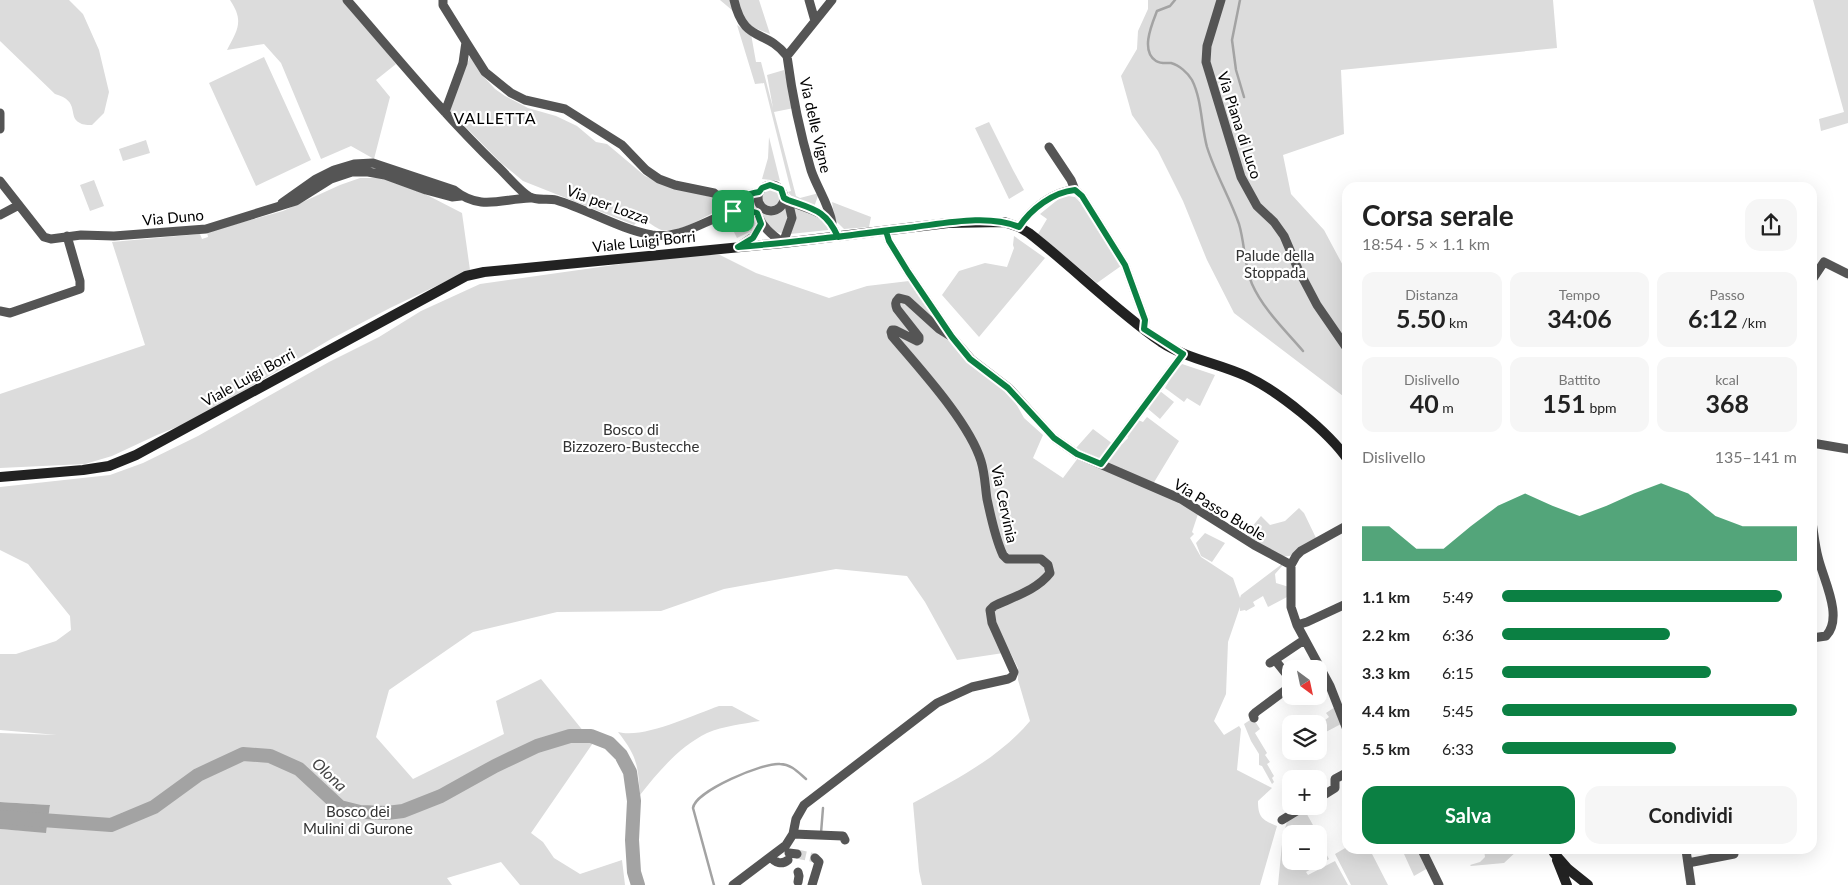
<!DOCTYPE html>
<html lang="it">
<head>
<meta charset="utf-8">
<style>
	:root { --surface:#fff; --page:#f6f6f6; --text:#222; --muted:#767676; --accent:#0b8043 }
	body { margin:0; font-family:Lato,sans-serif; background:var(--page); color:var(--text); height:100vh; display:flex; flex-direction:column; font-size:19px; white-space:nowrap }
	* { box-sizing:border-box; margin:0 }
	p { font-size:16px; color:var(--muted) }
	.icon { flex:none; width:28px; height:28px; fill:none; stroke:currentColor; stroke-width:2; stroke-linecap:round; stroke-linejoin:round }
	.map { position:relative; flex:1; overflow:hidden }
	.panel { position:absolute; left:1342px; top:182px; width:475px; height:672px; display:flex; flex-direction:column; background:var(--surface); border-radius:15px; box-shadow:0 5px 20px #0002 }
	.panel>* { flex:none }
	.needle { width:32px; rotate:147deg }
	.buttons { position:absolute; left:1282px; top:660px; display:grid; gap:10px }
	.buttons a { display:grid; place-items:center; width:45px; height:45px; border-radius:10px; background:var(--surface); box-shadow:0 5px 20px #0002; font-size:25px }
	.pin { position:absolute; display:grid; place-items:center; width:42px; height:42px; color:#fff; margin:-21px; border-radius:10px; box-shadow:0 2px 8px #0006 }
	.round { display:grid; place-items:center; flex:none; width:52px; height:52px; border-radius:15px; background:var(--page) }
	.overview { display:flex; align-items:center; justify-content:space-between; height:85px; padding:0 20px }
	h1 { font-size:28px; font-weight:700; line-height:38px }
	.metrics { display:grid; grid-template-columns:repeat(3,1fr); gap:8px; height:85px; padding:5px 20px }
	.metrics div { display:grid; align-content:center; border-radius:12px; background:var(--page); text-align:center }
	.metrics b { font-size:25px; font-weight:700 }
	.metrics small { font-size:14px; font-weight:400 }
	.metrics p { font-size:14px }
	.chart { height:140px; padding:10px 20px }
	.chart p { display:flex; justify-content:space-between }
	.chart svg { width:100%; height:90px; margin-top:5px; fill:var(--accent); opacity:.7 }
	.cta { display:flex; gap:10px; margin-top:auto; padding:10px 20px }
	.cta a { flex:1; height:58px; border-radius:15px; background:var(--accent); color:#fff; font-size:20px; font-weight:700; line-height:58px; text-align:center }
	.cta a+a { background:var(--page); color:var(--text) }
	ul { padding:0 20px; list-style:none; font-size:16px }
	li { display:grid; grid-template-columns:80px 60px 1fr; align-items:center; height:38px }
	li i { height:12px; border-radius:6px; background:var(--accent) }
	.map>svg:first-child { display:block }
</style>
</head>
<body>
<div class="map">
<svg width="1848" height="885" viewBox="0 0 1848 885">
	<rect width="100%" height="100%" fill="#fff"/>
	<path fill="#dcdcdc" d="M0,0H69L83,14L99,50L109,92L104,113L92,125C89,125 83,125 80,123C67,117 81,101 55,94L0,41Z
		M230,0H344L396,64L376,80L390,97L374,159L351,146L321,159L281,63L264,44L227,50C238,29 244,21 230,0Z
		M720,0H759L770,34L752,27Z
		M1148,0H1553L1557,48L1341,70L1344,134L1283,155L1291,194L1324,230L1347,273V399L1234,313L1207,260L1183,201L1158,151L1132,115L1121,76L1137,49L1138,31L1148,9Z
		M1813,0H1848V123L1821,131L1819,119L1844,112Z
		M737,25L751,34L756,62H761L773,108L767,75L784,70L794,108L774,112L796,196L800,198L819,193L814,207L793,198L788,192L791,191L764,83L755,84Z
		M471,54L483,76L495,89L505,96L528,108L556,116L577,126L596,142L607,144L645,176L673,188L712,197L714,199L716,211C703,218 674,236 659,229C653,226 647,221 642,217L634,225L523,181L500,162L449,110Z
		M264,57L311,160L256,186L209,83Z
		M989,122L1013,170L1024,190L1009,199L975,128Z
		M769,137L780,181L762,179L768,158Z
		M146,140L150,153L123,161L119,149Z
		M360,178H384L427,195L462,213L470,270L390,308L331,339L197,419L157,435L112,456L85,464L0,468V394L145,345L112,242L200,234L202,239L208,237L207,232L283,211L340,185Z
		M94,180L104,206L90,211L80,185Z
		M760 198a10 10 0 1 1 20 0a10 10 0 1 1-20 0Z
		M1068,196L1075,197L1080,202L1121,266L1097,283L1038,234L1047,219L1040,214L1061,197Z
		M832,202L871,217L869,227L844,229L835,220Z
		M786,204L789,218L782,233C771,233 764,221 762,212C773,214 778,213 786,204Z
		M793,207C805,211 829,215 828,230L790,234Z
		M740,213L754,215L757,222L755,229L737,238L727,218Z
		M1014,236L1045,258L979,337L942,295L959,271L985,263L1007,267L1014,248L1013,245Z
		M685,255H720L756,273L829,298L867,286L909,281L966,351L1009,391L1024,418L1043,435L1033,458L1063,478L1078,458L1199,511L1192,532L1194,534L1190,538L1201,557L1233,578L1240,598L1241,595L1282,564L1283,565L1275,574L1276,583L1289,587V596L1268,607L1263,596L1253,602L1255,606L1246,611L1245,610L1240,611V607L1228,642L1226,694L1214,721L1224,735L1239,726L1241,729L1237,770L1272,788L1258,801C1258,818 1263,820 1277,826L1260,885H922L919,871L913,803C955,780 999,758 1030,721L1018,680V668L1010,652L957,660L925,602L907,576L836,569L724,589L661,611L557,612L473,632L389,690L376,737L413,779L504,734L496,701L541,679L593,743L531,833L543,842L554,858L580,874L622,860L625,885H520L501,862L447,878L452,885H0V829L46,832L50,805L0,802V733L57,735L0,730V654H16L56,641L71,630L70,616L28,564L0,550V487L110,475L143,463L198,436L329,362L379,337L421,311L480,284Z
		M1182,364L1215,375L1200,406L1187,398L1184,402L1165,388L1174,372Z
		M1160,391L1174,402L1160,419L1147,408Z
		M1147,417L1179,441L1153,484L1108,463V461L1121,443L1122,444L1128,438L1127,435L1138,420L1143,422Z
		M1093,429L1113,444L1100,460L1076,448Z
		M1299,508L1304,513L1317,540C1309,545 1298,555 1289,556C1278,559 1255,541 1246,534L1261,516L1270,525L1285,521Z
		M1205,533L1225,543L1212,562L1201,556L1196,543Z
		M719,706H732L760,721C742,724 724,726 707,733C679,747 659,771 640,795C638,765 637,756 618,732C644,739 693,715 719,706Z
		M1335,707L1341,724L1324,733L1320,724L1329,717L1326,713Z
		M1253,718L1260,729L1255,733L1267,753L1265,755L1270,762L1267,764L1274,776L1272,778L1274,782L1272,784L1262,766L1259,765V754L1251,741L1244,724Z
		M1304,809L1318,834H1291V861H1319V841L1329,859L1306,872L1308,875L1335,861L1348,885H1278L1283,834L1288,819Z
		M1347,847L1348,850H1370L1388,885H1351L1335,854Z
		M1410,850H1420L1428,868L1414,876L1404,854Z
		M1484,850H1504L1508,854L1512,850H1518L1504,863L1471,866L1470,865L1480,862L1485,857Z"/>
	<path fill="#a3a3a3" d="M0,802L50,805L46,833L0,829Z"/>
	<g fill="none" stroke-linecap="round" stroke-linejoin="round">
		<path stroke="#a3a3a3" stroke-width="2.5" d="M1175,0L1170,6L1157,11C1152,24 1140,51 1156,61C1161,64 1166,63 1171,63C1179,65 1188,73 1192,80C1202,100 1201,125 1207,147C1215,173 1230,198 1239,224C1245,244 1244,265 1252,284C1263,309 1285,330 1303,351
			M1240,0L1232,40L1236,70L1244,97
			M821,833L823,808
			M714,885L693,808C695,791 764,762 780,764C791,764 798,772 806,779"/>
		<path stroke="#a3a3a3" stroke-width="14" d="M0,817L111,825L154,807L198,775L243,754L270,756L299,769L340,807L360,812L387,813L403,811L441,796L495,766L537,746L570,736H591L609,743L621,755L630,772L634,801L632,840L634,872L638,885"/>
		<path stroke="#d9d9d9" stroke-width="9" stroke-dasharray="9 4.5" stroke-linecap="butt" d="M797,854L815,858"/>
		<path stroke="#555" stroke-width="9" d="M347,0C396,56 443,114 497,166C505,173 521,193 530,197C537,201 548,198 556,200C589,210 619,229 652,235C692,241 722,202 757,213
			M443,0V5L466,42L463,63L445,112
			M734,0C744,44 765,28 787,56C792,94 800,133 811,170C817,188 829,204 832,223
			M809,0L815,21
			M1221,0L1207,46L1206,62L1241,177L1257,206L1274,222L1284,236L1298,269L1317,305L1348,350
			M466,42L485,72L511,93L525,100L565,109L622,145L646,170L659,179L675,185L714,193L720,198L728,214
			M787,56L832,0
			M0,113V129
			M1049,147L1071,180L1075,190
			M0,181L44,237L51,239L81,235L114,236L206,229L296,201L331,179L352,172H368L385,175L426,190L452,197L461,196
			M758 198a13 13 0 1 1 26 0a13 13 0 1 1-26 0Z
			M784,198C810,213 824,205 838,237
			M282,203L316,179L334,170L354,164L373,163L454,190C480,211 501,199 530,198
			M733,211C740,199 745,194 759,192
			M757,213C762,227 771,234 783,243L792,218L788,200
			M0,215L19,205
			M1019,227C1031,209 1053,191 1075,190L1082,196L1125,265L1145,320L1144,329
			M886,231L889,241L908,272L952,337L971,359L1009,388L1054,438L1077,454L1181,499L1254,545L1291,565
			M738,247L753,237L761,224
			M1812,280L1824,262L1848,274
			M0,311L10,313L80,289V281L67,236
			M1812,443L1848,449
			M1101,464L1183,354
			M1812,522C1814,534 1815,546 1818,557C1823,579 1844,617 1826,636L1812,638
			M1348,525L1301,551L1296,556L1291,565V607L1297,625L1330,686L1348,732
			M1297,625L1307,622L1348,603
			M1275,660L1291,680
			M1270,663L1304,640
			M1254,718L1253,715L1256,712L1291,686
			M1319,798L1335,788V779L1348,772
			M1282,820L1305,806
			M793,834L843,836L845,840
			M1422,850L1439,885
			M1686,850L1691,885
			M789,853L797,854
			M771,857C775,863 782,865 788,860
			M1688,863L1734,854L1733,850
			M798,872L799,876L798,882
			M733,885L786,845L793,834L796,819L804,805L937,703L972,687L1008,679L1012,677L1014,672L992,623L990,610L994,606C1013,597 1037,590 1050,573L1048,565L1041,559H1007L1003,555C995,538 991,517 987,499C985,486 985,474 981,461C969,422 919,368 892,336L891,332L892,330H895L917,341L919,340V337L897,309C895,304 895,302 899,298L907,300L939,329L952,337
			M812,885L819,862L815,858"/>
		<path stroke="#222" stroke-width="10" d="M0,477L83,470L109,466L136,455L466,276L484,272L783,243L948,223L1004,222L1019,227L1029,233C1074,268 1114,309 1161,342C1187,359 1218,363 1246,376C1278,391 1328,431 1348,460
			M1554,853L1568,869L1588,885
			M1557,860L1567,885"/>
	</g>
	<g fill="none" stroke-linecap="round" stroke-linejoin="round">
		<g stroke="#fff" stroke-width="10">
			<path id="route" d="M733,211L747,210L757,213L761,224L753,238L738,247C787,243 836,237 886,231L889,241L908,272L952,337L970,359L1008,388L1054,438L1077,454L1101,464L1183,354L1144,329L1145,320L1125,265L1082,196L1075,190C1053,192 1031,209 1019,227C990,214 946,223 915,227C890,230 864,233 838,237C826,210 813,209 788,200L784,198L781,189L770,185L762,188L759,192C745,194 740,199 733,211"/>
		</g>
		<use href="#route" stroke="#0b8043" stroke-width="6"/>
	</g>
	<g text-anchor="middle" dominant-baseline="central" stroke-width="4.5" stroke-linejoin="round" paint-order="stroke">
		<g font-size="15" fill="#000" stroke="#fff">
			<text transform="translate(816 125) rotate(77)">Via delle Vigne</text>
			<text transform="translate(1240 125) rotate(72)">Via Piana di Luco</text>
			<text transform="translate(608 204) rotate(20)">Via per Lozza</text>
			<text transform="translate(173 217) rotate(-5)">Via Duno</text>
			<text transform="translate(644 241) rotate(-6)">Viale Luigi Borri</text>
			<text transform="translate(248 377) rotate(-29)">Viale Luigi Borri</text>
			<text transform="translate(1005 504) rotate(78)">Via Cervinia</text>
			<text transform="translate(1220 509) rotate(31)">Via Passo Buole</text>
		</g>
		<g font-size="15" fill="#333" stroke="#fff">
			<text x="1275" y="255">Palude della<tspan x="1275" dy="17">Stoppada</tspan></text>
			<text x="631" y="429">Bosco di<tspan x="631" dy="17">Bizzozero-Bustecche</tspan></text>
			<text x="358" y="811">Bosco dei<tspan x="358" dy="17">Mulini di Gurone</tspan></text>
		</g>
		<g font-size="16" letter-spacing="1" fill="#000" stroke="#fff">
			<text x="495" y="117">VALLETTA</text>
		</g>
		<g font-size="16" font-style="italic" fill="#444" stroke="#fff">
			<text transform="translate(330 774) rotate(43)">Olona</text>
		</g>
	</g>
</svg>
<div class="buttons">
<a><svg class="needle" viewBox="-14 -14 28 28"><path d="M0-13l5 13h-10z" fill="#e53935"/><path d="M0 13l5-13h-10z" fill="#767676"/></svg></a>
<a><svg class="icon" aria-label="layers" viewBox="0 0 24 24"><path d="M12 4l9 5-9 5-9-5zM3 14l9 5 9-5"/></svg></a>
<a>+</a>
<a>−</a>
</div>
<div class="pin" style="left:733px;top:211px;background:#1e9e55"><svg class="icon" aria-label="arrive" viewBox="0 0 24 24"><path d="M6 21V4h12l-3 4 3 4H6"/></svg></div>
<section class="panel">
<div class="overview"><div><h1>Corsa serale</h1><p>18:54 · 5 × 1.1 km</p></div><a class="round"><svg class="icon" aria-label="share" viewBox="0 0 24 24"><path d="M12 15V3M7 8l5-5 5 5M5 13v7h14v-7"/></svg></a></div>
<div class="metrics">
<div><p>Distanza</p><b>5.50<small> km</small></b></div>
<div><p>Tempo</p><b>34:06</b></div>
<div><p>Passo</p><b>6:12<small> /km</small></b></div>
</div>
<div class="metrics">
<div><p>Dislivello</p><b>40<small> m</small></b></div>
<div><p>Battito</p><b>151<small> bpm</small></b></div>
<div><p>kcal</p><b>368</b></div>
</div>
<div class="chart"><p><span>Dislivello</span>135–141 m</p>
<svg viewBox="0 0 160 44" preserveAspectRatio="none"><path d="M0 44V27L10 27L20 38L30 38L40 27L50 17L60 11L70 17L80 22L90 17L100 11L110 6L120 11L130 22L140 27L150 27L160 27V44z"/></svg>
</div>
<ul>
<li><b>1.1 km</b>5:49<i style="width:95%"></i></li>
<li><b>2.2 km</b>6:36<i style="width:57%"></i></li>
<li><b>3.3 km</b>6:15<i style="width:71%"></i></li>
<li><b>4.4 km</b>5:45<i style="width:100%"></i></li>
<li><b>5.5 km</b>6:33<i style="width:59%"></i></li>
</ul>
<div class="cta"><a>Salva</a><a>Condividi</a></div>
</section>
</div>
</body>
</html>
